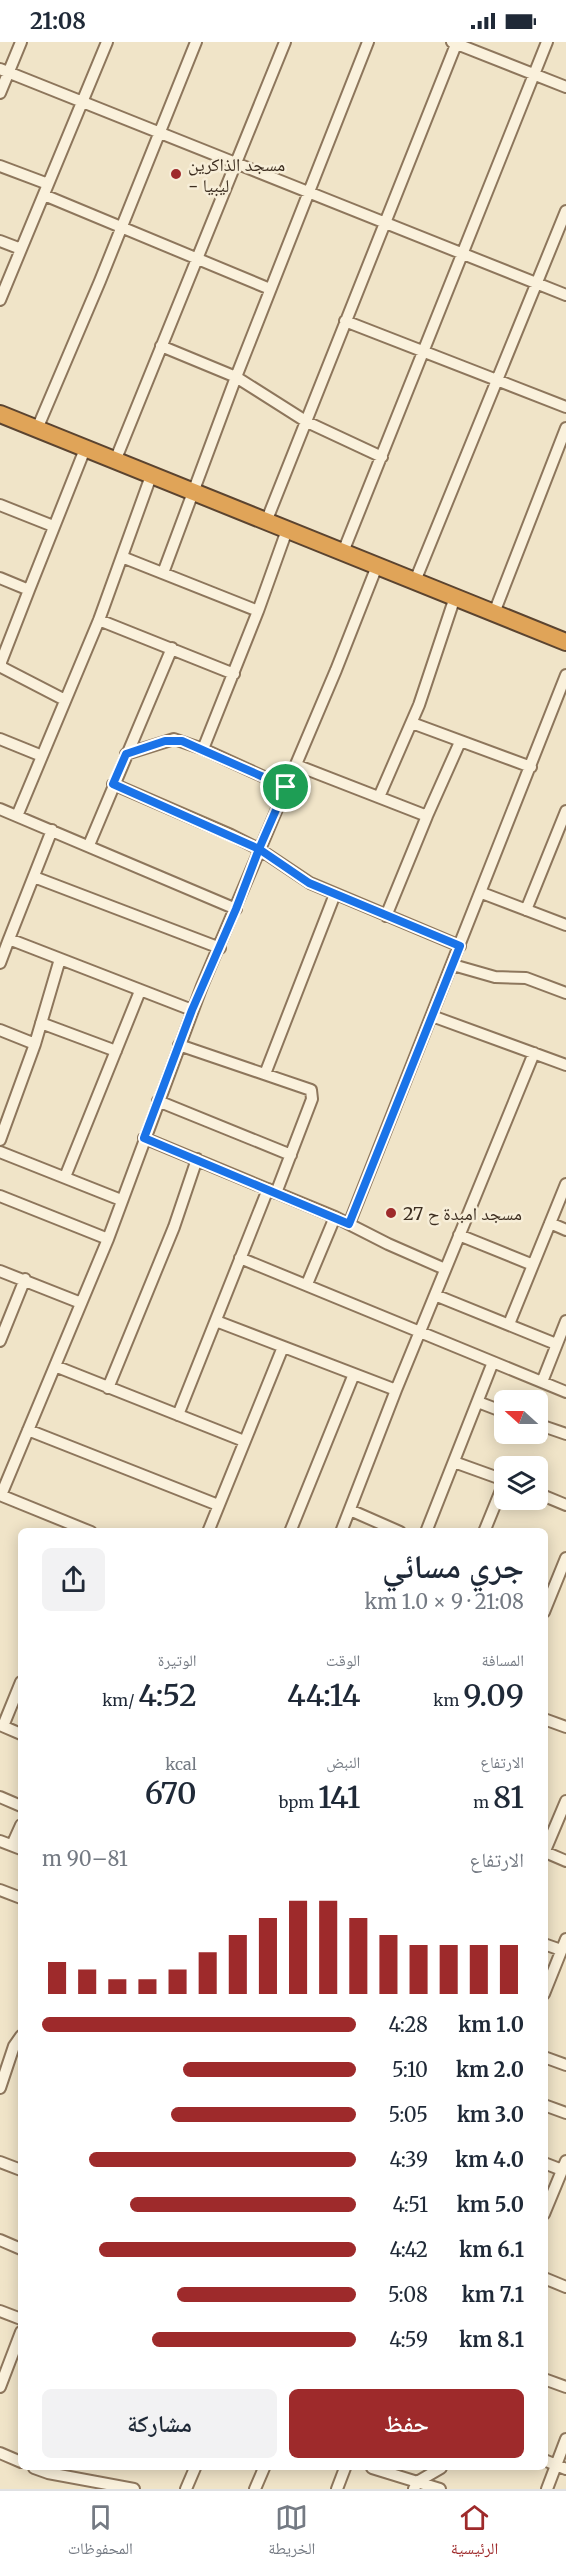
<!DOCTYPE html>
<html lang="ar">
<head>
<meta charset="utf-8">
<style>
	:root { --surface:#fff; --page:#f2f2f3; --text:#1f2937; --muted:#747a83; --line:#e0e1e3; --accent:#9e2a2b }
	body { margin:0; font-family:Merriweather,"Noto Naskh Arabic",serif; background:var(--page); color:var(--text); direction:rtl; height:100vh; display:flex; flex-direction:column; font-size:22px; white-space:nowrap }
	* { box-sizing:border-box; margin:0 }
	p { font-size:20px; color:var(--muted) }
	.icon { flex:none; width:33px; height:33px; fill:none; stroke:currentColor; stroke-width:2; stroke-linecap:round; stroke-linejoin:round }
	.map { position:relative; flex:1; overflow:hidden; direction:ltr }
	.details { position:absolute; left:18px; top:1486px; width:530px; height:942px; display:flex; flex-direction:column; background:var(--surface); border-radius:9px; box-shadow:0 3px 15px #0003; direction:rtl }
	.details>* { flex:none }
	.needle { width:39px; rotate:291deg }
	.fabs { position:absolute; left:494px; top:1348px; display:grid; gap:12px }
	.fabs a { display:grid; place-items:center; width:54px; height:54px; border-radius:9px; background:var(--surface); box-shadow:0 3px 15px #0003; font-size:30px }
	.pin { position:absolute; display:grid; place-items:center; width:51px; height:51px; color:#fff; margin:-26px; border:3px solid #fff; border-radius:50%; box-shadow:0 2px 6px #0007 }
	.round { display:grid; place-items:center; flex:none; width:63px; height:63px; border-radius:9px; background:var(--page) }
	.headline { display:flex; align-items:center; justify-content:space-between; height:102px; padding:0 24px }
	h1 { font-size:33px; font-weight:600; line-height:45px }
	.stats { display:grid; grid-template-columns:repeat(3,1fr); gap:9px; height:102px; padding:6px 24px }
	.stats div { display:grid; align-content:center }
	.stats b { font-size:30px; font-weight:600 }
	.stats small { font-size:16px; font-weight:400 }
	.stats p { font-size:16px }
	.chart { height:168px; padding:12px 24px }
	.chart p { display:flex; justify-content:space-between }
	.chart svg { width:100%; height:108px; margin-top:6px; stroke:var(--accent); stroke-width:6 }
	.primary-button { display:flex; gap:12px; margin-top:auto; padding:12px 24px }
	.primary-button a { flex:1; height:69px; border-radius:9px; background:var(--accent); color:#fff; font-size:24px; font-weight:600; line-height:69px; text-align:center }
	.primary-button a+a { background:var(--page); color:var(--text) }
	ul { padding:0 24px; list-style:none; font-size:20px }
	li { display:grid; grid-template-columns:96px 72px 1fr; align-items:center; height:45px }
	li i { height:15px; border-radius:8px; background:var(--accent) }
	.status { display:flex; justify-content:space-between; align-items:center; height:42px; padding:0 30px; background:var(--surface); direction:ltr }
	.status svg { height:16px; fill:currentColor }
	.tab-bar { display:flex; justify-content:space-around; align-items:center; height:84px; border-top:2px solid var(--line); background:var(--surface); font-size:16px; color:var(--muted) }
	.tab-bar a { display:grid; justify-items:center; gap:3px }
	.tab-bar .current { color:var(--accent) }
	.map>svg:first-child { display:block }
</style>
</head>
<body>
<div class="status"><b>21:08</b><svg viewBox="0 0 49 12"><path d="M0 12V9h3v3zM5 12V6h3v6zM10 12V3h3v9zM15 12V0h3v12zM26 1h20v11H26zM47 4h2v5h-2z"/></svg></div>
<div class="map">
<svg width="566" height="2447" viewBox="0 0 566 2447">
	<rect width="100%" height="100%" fill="#f0e4c8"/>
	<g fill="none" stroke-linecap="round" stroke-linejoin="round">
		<g stroke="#8d765c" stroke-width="14">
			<path id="minor" d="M452,0L566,45
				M0,27L566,253
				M0,51L21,0
				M0,124L48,142
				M44,153L270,247
				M0,199L21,207
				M0,258L107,0
				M345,279L566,365
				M161,304L236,335L307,380L382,415
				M37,387L100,239L196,0
				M115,419L285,0
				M0,463L53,484
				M266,480L457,0
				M343,510L547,0
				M122,515L258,569
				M163,531L236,335L368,0
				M0,536L29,548L1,620V625L65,658
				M415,539L566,169
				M29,548L85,407
				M494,571L566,386
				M99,578L234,632
				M412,681L531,725
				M0,697L42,714
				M203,707L286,745
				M126,712L174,697L203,707L258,569L287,488
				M296,723L427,774
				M113,742L231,793L259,807L310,841L460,904
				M379,755L419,663L455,555
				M0,767L236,867
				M17,774L99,578L151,434
				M52,788L9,897L192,968
				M89,803L172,606
				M34,835L220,906
				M482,851L566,883
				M526,868L566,769
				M386,874L427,774L460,700
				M0,921L9,897
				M453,923L495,935L526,936L566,951
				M432,974L566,1023
				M41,981L116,1009
				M0,988L35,1002
				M179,1003L311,1048L312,1057L276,1151
				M265,1032L335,852
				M158,1059L291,1113
				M144,1096L335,1175L388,1202L445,1227
				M0,1098L35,1002L60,917
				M0,1110L121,1158
				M65,1135L140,949
				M0,1154L108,1197
				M550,1181L566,1188
				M349,1182L566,633
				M459,1193L533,1223
				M240,1216L566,1350
				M0,1229L81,1261
				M307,1242L335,1175
				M435,1253L556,1302
				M216,1279L396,1348
				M509,1282L566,1142
				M0,1299L25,1237
				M55,1324L244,1399
				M542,1340L566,1279
				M108,1346L174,1185L197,1117
				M478,1360L504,1370
				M178,1373L268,1147
				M537,1382L566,1392
				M28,1388L218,1463
				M454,1420L504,1438
				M537,1451L566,1463
				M0,1453L91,1490
				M1,1453L108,1197L202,944L336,628L377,524
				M350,1468L400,1490
				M208,1490L283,1305
				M290,1490L354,1332
				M341,1490L396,1348L534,1011
				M426,1490L493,1320
				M484,1490L504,1441
				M544,1570L566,1516
				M544,1677L566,1685
				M0,1683L21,1692
				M3,1684L21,1640
				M0,1755L21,1764
				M0,1799L21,1807
				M12,1803L21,1783
				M545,1810L566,1819
				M544,1811L566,1759
				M0,1848L21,1856
				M544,1902L561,1908
				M544,1952L566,1897
				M544,2015L566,2023
				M0,2046L14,2004L21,1994
				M544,2063L566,2071
				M0,2120L21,2128
				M544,2121L562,2128
				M544,2172L566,2119
				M0,2198L21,2207
				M544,2236L566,2245
				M0,2269L21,2277
				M544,2337L566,2345
				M0,2345L21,2290
				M0,2411L21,2420
				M544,2418L566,2427
				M34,2426L48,2431L134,2447
				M372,2426L440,2447
				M186,2447L195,2426
				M255,2447L264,2426
				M337,2447L345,2426
				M414,2447L417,2440L441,2426
				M547,2447L566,2397"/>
		</g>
		<g stroke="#5b4430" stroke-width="20">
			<path id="highway" d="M0,372L566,600"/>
		</g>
		<use href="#minor" stroke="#faf1dc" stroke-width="10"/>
		<use href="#highway" stroke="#e0a458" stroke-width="16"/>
	</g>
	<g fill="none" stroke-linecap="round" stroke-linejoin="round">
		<g stroke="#fff" stroke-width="12">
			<path id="route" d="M286,745L182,699H165L126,712L113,742L259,807L236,867L192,968L144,1096L349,1182L460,904L309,841L259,807L286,745"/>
		</g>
		<use href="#route" stroke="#1a73e8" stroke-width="8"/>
	</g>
	<g fill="#9e2a2b" stroke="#f7eed8" stroke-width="2">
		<circle cx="176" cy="132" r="6"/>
		<circle cx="391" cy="1171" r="6"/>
	</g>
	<g text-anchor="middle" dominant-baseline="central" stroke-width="5" stroke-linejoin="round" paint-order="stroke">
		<g font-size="18" fill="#3d2e20" stroke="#f7eed8" text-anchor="start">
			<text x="188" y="122">مسجد الذاكرين<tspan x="188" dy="21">- ليبيا</tspan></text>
			<text x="403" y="1171">مسجد امبدة ح 27</text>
		</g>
	</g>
</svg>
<div class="fabs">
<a><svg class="needle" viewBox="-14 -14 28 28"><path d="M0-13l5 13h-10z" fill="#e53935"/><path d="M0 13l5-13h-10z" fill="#747a83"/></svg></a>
<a><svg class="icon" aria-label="layers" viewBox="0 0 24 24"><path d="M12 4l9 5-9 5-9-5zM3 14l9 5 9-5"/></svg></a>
</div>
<div class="pin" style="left:286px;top:745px;background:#1e9e55"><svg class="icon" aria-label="arrive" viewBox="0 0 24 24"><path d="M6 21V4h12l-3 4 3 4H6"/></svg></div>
<section class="details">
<div class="headline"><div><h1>جري مسائي</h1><p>21:08 · 9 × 1.0 km</p></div><a class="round"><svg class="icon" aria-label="share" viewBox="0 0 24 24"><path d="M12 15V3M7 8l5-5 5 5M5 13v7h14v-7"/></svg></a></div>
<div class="stats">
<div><p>المسافة</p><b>9.09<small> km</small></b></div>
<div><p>الوقت</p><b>44:14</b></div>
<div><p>الوتيرة</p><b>4:52<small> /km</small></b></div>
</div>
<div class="stats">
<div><p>الارتفاع</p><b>81<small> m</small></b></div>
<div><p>النبض</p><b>141<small> bpm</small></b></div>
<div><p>kcal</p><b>670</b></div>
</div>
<div class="chart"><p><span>الارتفاع</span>81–90 m</p>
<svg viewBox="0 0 160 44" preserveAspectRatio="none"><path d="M5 44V31M15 44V34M25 44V38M35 44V38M45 44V34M55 44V27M65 44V20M75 44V13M85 44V6M95 44V6M105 44V13M115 44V20M125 44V24M135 44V24M145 44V24M155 44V24"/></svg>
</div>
<ul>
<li><b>1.0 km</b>4:28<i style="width:100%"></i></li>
<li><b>2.0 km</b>5:10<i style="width:55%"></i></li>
<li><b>3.0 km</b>5:05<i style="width:59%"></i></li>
<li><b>4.0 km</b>4:39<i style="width:85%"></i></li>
<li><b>5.0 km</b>4:51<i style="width:72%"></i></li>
<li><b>6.1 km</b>4:42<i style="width:82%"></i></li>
<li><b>7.1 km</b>5:08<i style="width:57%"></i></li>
<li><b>8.1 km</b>4:59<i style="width:65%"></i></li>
</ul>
<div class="primary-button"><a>حفظ</a><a>مشاركة</a></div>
</section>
</div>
<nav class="tab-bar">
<a class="current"><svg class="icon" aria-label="home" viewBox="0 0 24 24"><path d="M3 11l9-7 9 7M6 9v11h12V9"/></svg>الرئيسية</a>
<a><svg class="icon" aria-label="map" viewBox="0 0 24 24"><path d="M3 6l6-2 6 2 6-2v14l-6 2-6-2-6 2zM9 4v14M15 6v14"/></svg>الخريطة</a>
<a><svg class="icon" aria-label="saved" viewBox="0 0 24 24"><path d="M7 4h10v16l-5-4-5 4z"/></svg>المحفوظات</a>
</nav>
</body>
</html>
